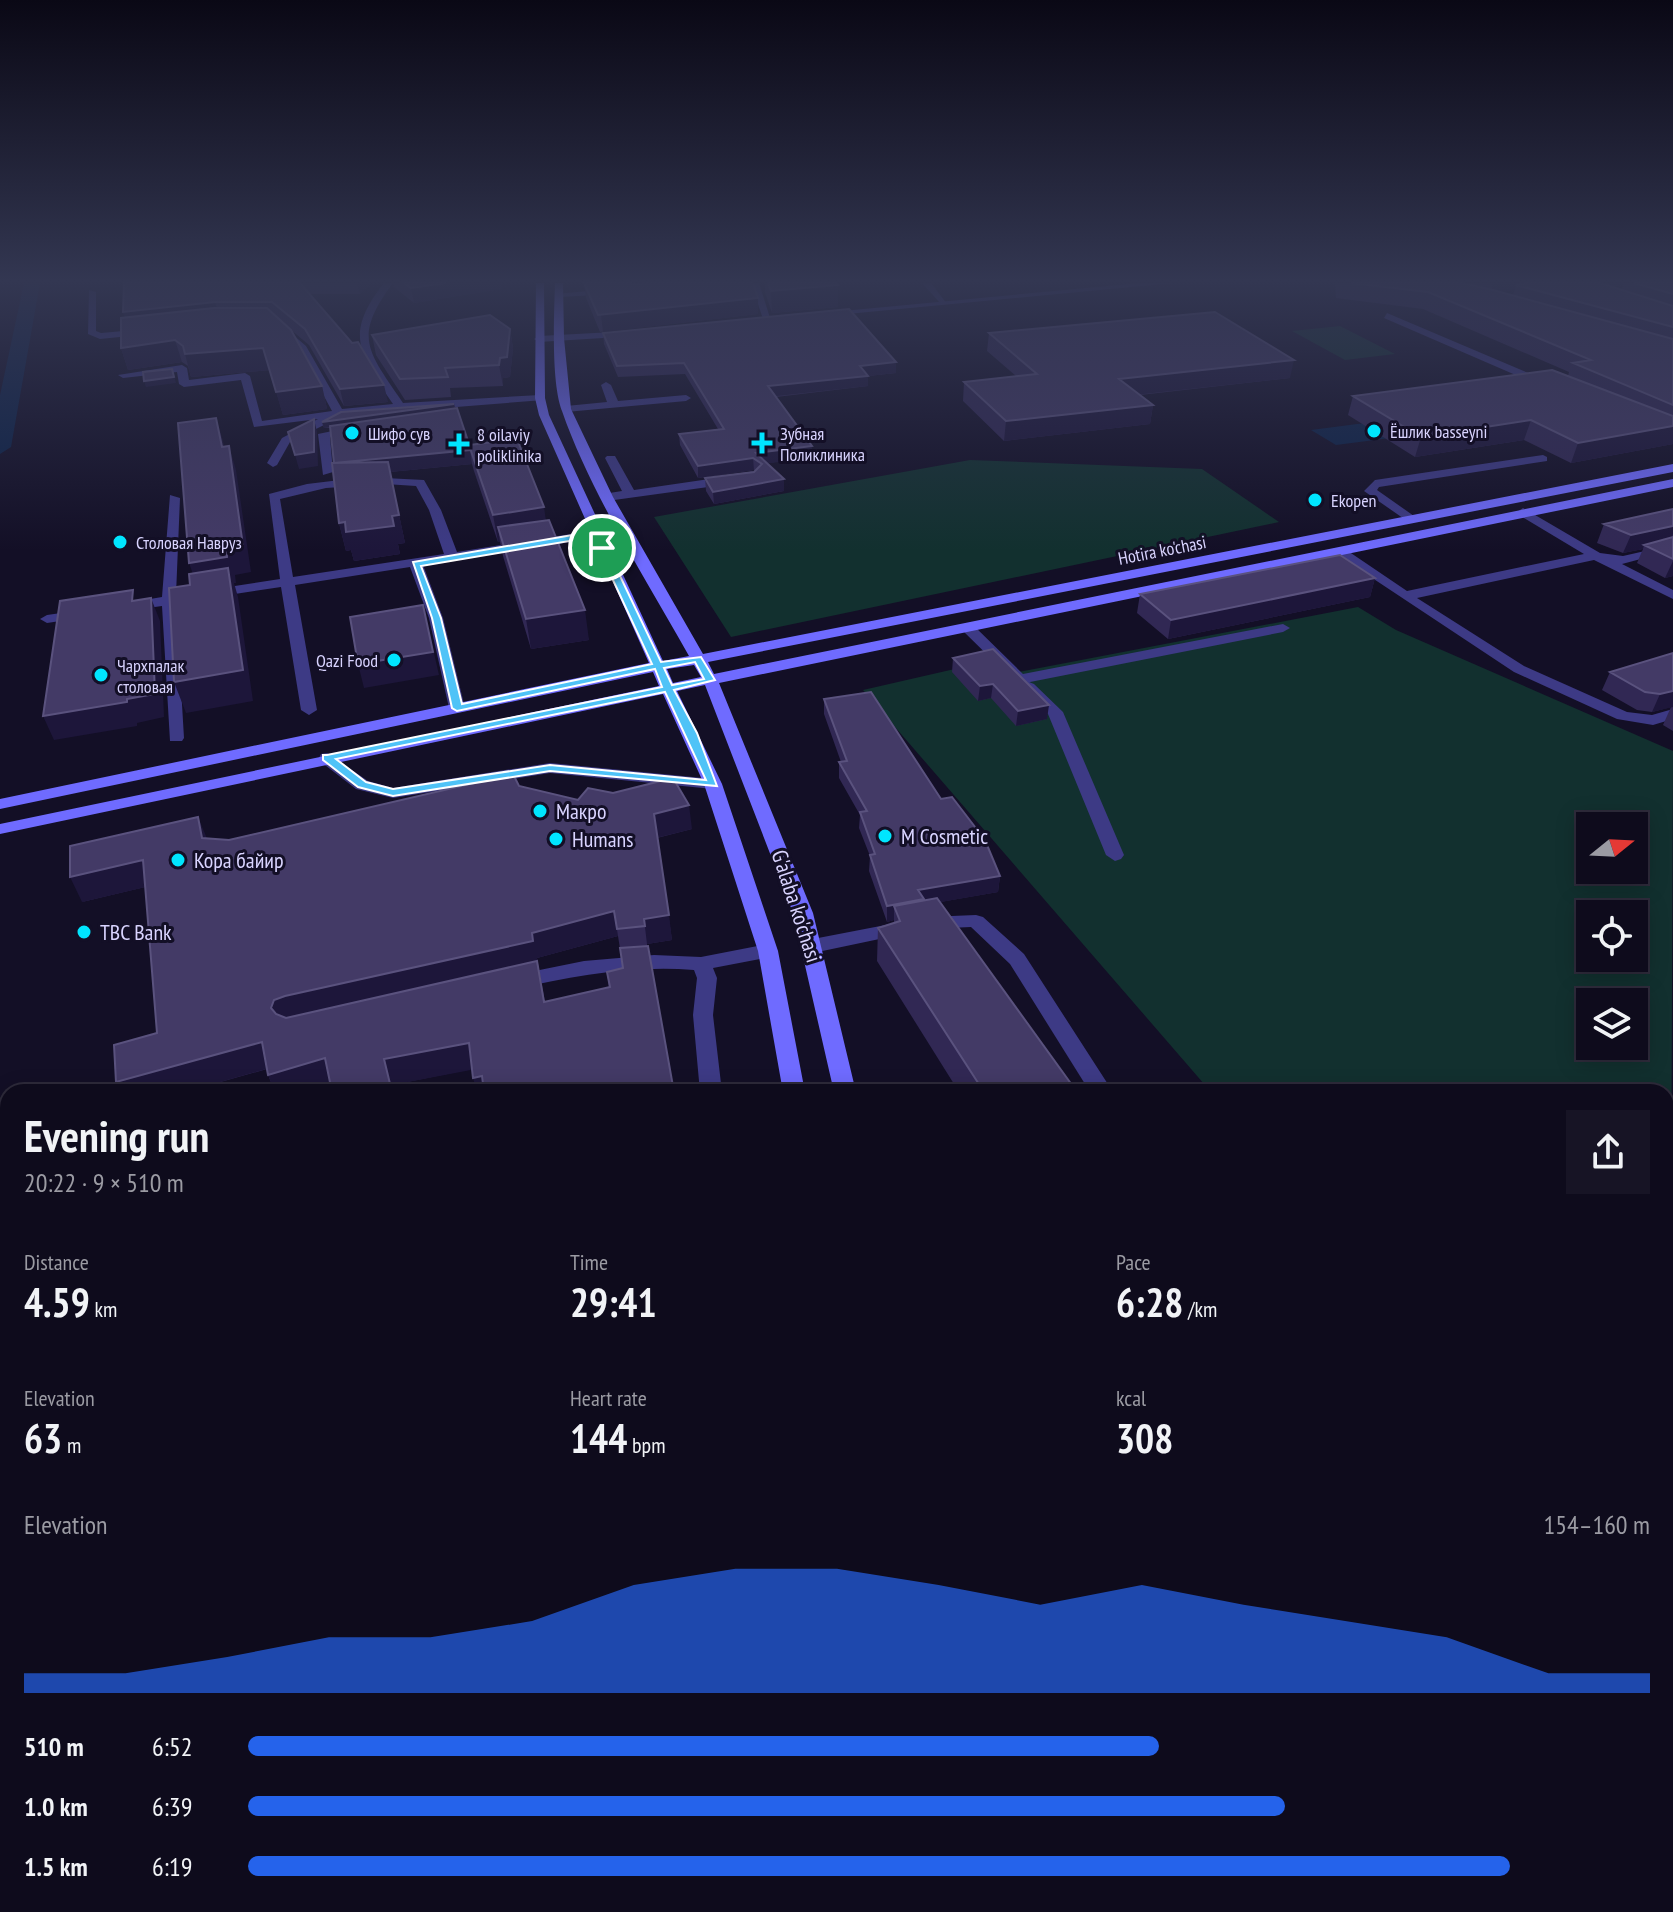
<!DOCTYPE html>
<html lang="en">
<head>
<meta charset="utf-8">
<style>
	:root { --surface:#0e0b1c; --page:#171425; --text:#f1f3f6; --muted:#9b9ba3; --line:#2e2b3b; --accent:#2563eb }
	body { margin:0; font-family:"PT Sans Narrow",sans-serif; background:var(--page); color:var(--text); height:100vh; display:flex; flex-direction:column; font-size:30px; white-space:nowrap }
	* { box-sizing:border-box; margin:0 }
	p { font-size:26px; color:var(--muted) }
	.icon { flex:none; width:44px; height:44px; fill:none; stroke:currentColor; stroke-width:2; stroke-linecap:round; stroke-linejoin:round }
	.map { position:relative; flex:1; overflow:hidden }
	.details { position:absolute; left:0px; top:1084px; width:1674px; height:828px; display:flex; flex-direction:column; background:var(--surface); border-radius:24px 24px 0 0; box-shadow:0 4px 20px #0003,0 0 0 2px var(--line) }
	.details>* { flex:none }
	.needle { width:52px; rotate:72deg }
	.controls { position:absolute; left:1576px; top:812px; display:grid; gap:16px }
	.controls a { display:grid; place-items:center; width:72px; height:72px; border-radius:0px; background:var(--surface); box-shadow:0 4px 20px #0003,0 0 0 2px var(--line); font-size:40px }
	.pin { position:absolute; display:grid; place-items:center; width:68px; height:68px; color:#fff; margin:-34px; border:4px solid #fff; border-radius:50%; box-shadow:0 2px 8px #0007 }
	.round { display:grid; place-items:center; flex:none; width:84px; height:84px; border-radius:0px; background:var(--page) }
	.headline { display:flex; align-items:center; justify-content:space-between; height:136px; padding:0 24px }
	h1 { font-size:44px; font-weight:600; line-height:60px }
	.figures { display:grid; grid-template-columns:repeat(3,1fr); gap:12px; height:136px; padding:8px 24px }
	.figures div { display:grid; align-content:center }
	.figures b { font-size:40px; font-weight:600 }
	.figures small { font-size:22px; font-weight:400 }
	.figures p { font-size:22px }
	.chart { height:224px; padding:16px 24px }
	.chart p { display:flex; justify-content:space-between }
	.chart svg { width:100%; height:144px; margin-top:8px; fill:var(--accent); opacity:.7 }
	ul { padding:0 24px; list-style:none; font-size:26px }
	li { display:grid; grid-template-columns:128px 96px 1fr; align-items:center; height:60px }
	li i { height:20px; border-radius:10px; background:var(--accent) }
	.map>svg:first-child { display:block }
</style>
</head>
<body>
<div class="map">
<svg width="1673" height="1912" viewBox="0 0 1673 1912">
	<rect width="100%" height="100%" fill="#130f26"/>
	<path fill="#12302f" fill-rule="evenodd" d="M1340,326L1395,354L1345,360L1292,331Z
		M970,460L1202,469L1279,522L731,637L654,517Z
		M1358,607L1396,630L1673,751L1671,1227L1666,1226V1092H1211L863,690L994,660L1014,673ZM1590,826H1634V870H1590ZM1590,914H1634V958H1590ZM1590,1002H1634V1046H1590Z"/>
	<path fill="#0c2248" d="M1411,417L1437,432L1336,445L1311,430Z"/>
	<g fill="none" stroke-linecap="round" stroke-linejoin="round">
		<path fill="#0c2248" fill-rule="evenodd" d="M24,283H40L11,447L0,454V395Z
			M0,1383L8,1386V1496L0,1493Z
			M30,1904H98L99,1912H31Z"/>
		<path fill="#3d3a85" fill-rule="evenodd" d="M384,283H393C352,338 368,351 403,403L540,395L544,396V400L342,416L290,442L277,465L273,467L267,463L282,438L318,419L254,427L241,380L184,387L179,384L177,372L123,378L118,375L182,365L187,368L189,380L245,373L250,376L262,421L332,411L299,350L272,324L277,321L306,346L342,409L393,404C360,354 343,335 384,283Z
			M751,283H759L771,321L763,319Z
			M922,283H931L947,304H941Z
			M611,289L614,294L559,297L555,294Z
			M89,290L96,292V331L101,333L146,329L149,334L100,339L88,334Z
			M606,382L611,385L618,401L686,395L691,398L686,401L566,412L561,409L566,406L607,402L601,385Z
			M347,428L351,429V433L330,437L333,472L323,475L318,434Z
			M1543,455L1547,457V461L1379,487L1377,490L1414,516V522L1410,523L1364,491L1375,480Z
			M607,456H615L634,490L730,476L736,480L730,484L607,501L601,497L603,494L622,491L605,458Z
			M365,477L424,480L441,510L457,552L596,530L602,534L596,538L423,565L443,618L465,708L457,713L449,708L429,618L410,567L295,585L317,710L309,715L301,710L281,587L176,603L184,738L182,741H170L162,606L126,611L119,607L126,603L162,597L170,495L180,498L176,595L280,579L269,494L307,484ZM385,484L416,486L429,510L444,554L293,577L280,499L326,488Z
			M1523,508L1600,553L1623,556L1667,546V552L1622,564L1673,590V599L1594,560L1417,598L1524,666L1627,712L1652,715L1673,709V719L1653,725L1617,719L1514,672L1330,550L1342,547L1407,591L1584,554L1519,515L1517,512Z
			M82,610L89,614L87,617L47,623L40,619L47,615Z
			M967,623L972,624L1023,674L1283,624L1290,628L1283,632L1020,684L1015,682L962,630L960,627Z
			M1029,682L1034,684L1063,712L1124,855L1121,859L1115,861L1106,855L1048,714L1021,687Z
			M327,753L368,781L393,788L550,763L713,779L722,784L713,789L550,773L393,798L356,789L321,762L319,758L321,754Z
			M1673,1507V1538L1666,1541V1510Z
			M1673,1807V1843L1666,1846V1810Z
			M1341,1904H1379L1382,1912H1344Z
			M1518,1904H1563L1560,1912H1515Z"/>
		<path fill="#3d3a85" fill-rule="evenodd" d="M1139,283H1173L826,316L821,313Z
			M1387,313L1547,381L1548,383L1539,385L1384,318Z
			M632,331L635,336L539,342L534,339L539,336Z
			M976,915L983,917L1024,954L1113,1092H1090L1010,964L971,927L927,929L813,953L803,946L813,939L927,917Z
			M768,944L778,951L775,956L713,968L717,978L713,1015L722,1092H700L693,1015L697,978L694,970C633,965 574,976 515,989L505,982L515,975L584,961L654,955L701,957Z"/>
		<path fill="#6f6bff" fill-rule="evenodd" d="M536,283H544L545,398L549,415L663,661L689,656C647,581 590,492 562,411C551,382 554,316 555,283H563L564,338L571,409L613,497L703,654L1673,464V472L708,662L714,674L1673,479V487L719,683L813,913L856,1092H834L793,913L705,685L677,691L722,784L778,951L805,1092H783L758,951L704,784L663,694L0,834V824L659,686L653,672L0,809V799L649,663L539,415L535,398ZM694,665L701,677L673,683L667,669Z
			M1033,1904H1069L1072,1912H1036Z
			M1120,1904H1157L1160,1912H1123Z"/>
	</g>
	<path fill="#312854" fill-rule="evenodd" d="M124,283H371L360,294H310L388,402L344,406L309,345L284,324L322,386L327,409L283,415L270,370L191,377L188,366L182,362L128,370L121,348L125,317L123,312Z
		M393,283H502L501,289L414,303L394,287Z
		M584,283L631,284L758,298V314L600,332L586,298Z
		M765,283H836L838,285V307L772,313L765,292Z
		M1335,283H1673V444L1571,463L1524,440L1415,457L1348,415L1353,396L1568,376L1569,372L1423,309L1336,298ZM1623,285L1621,290L1611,287ZM1515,289L1513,295L1503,292Z
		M510,329L513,348L510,377L503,378V386L450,388L451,397L405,400L376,355L372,335Z
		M603,333L896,373L868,376V386L776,397L812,458L767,463L784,479V491L714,504L706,491L705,478L755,471L754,470L698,478L680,445L679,434L718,429L685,374L618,377L604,344Z
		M989,333L1290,378L1140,395L1153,405L1150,424L1004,441L963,401L964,382L1016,376L987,351Z
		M454,404L469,445L546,520L589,640L531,649L503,556L500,542H498L474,471L472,464L390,472L405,543L398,544L400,554L354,561L351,550L346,551L339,523L330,428H324L322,422Z
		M1673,509V576L1665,578L1637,563L1643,549L1623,553L1597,543L1604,524Z
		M1375,578L1370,597L1168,639L1137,613L1140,594Z
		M1673,653V731L1663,725L1671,707L1652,712L1637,710L1602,690L1610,672Z
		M953,658L1047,719L1016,726L991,698L978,701L952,672Z
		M824,699L941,799L1000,876L998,892L940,902L1077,1092H959L877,961L878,928L894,923V920L887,922L869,871L870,856L859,828L860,815L839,778V762H841L824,714Z
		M519,786L692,829L657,838L672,940L647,944L674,1092H477L472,1069L392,1085L394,1092H332L331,1085L307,1092H275L268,1075L267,1069L185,1092H121L116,1082L157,1033L145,887L82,902L207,839L229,840ZM618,936L623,968L607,972L609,988L545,1002L537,958Z
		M1673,1245V1275L1666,1268V1255Z"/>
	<path fill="#1d163a" d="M357,283H371L360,294Z
		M446,283H502L501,289L414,303L411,288Z
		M1493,283H1533L1516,285L1515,289L1489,296Z
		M1590,283H1624L1623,285L1588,289Z
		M838,285V307L772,313L771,291Z
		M758,298V314L603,332L601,315Z
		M215,302L220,317L128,327L123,312Z
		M510,329L513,348L510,377L503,378V386L499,365L500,358Z
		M175,340L182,362L128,370L121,348Z
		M263,348L270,370L191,377L185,354Z
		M1294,360L1290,378L1116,397L1119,379Z
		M896,362V373L868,376V386L768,397V386L860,366Z
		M172,369L176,383L146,387L144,381Z
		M384,385L388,402L344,406L340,389Z
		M322,386L327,409L283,415L276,392Z
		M454,404L455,410L324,428L322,422Z
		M1153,405L1150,424L1004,441L1006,421Z
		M216,418L223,441L229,471L222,447Z
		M314,419L317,432L318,466L299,469L295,455Z
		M1531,420L1524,440L1415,457L1421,437Z
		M1673,426V444L1571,463L1578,443Z
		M229,446L236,470L251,572L235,575L236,583H234L238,597L253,701L186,713L174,682L198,589L189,563L226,549Z
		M812,446V458L762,464L756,453Z
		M470,450L472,464L390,472L405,543L398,544L400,554L354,561L351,550L346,551L339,523L392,516L334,464Z
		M753,458L754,470L698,478V466Z
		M784,479V491L714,504L713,492Z
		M544,507L548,535L498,527L500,542H498L493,515Z
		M1673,526V534L1669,544L1644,545L1643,549L1623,553L1631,535Z
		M1673,561V576L1665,578Z
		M1375,578L1370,597L1168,639L1171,620Z
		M151,598L160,621L164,717L137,723V726L54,740L43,716Z
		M423,605L439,675L364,688L358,664Z
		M585,610L589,640L531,649L526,619Z
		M993,684L991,698L978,701L980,686Z
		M1673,691V707L1652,712L1660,694Z
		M1049,705L1047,719L1016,726L1018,711Z
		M689,805L692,829L656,838L654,814Z
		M198,817L208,841L202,838Z
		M143,860L154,885L82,902L70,877Z
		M1000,876L998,892L924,905L894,906V920L887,922V906L918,890Z
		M614,911L618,936L537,958L538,967L284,1025L271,1008L274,1000L285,996Z
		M669,915L672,940L647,944L644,919Z
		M262,1042L273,1067L185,1092H121L116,1082Z
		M469,1043L476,1069L392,1085L394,1092H392L384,1059Z
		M325,1058L335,1084L307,1092H275L268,1075Z
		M482,1076L486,1092H477L473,1078Z
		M1673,1449V1466L1666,1470V1452Z
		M438,1904H479L465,1912H434L431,1908Z"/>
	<path fill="#433a66" stroke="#5a527e" stroke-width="2" d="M124,283H300L352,343L358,342L384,385L340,389L305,329L272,302H215L123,312Z
		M404,283H446L411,288Z
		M584,283H631V284L651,283H753L758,298L598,315Z
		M768,283H836L838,285L771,291Z
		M1351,283H1462L1493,290L1673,339V405L1573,363L1591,360L1428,292Z
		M1525,283H1600L1673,306V327L1516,285Z
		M1634,283H1673V294Z
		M214,308H267L291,330L322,386L276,392L263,348L185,354L183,346L175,340L121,348V318Z
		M849,309L896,362L860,366L868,376L768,386L812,446L756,453L784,479L713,492L705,478L754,472L762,464L753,458L698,466L679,434L724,429L684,363L617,366L603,333Z
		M1215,312L1294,360L1119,379L1153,405L1006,421L964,382L1037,374L989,333Z
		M490,315L510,329L507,357L500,358L499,365L445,368L448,377L400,379L372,335Z
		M172,369L174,377L144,381L143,372Z
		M1552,370L1673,416V426L1578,443L1531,420L1421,437L1353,396Z
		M454,404L322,422L341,412Z
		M457,408L471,450L469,445L470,450L334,463L330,426Z
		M216,418L222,447L229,446L243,546L226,549L227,557L189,563L178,423Z
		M314,419V452L295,455L288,432Z
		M517,439L544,507L493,515L469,445Z
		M388,462L399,515L392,516L394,526L346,532L345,522L339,523L332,463Z
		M1673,509V526L1631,535L1604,524Z
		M549,520L585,610L526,619L498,527Z
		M1673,537V559L1644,545Z
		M1340,555L1375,578L1171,620L1140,594Z
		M228,568L243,670L174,682L169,588L190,585L189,574Z
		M133,590L132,601L151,598L155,694L127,699V702L43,716L60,601Z
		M423,605L433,652L358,664L350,617Z
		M993,649L1049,705L1018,711L993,684L980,686L953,658Z
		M1673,653V691L1660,694L1645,692L1610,672Z
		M871,692L941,799L952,797L985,840L1000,876L918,890L924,899L887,906L870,855L875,854L860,812L867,811L839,762L847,761L824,699Z
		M513,774L519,786L578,800L588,788L613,793L673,778L689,805L654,814L669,915L644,919L645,926L617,929L614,911L532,933L533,941L285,996L274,1000L271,1008L276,1014L286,1018L537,961L544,1002L610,987L607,972L623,968L620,948L648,946L674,1092H484L482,1076L473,1078L469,1043L384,1059L392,1092H332L325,1058L268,1075L262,1042L116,1082L114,1045L157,1033L143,860L70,877V846L198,817L202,838L229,840Z
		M937,898L1077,1092H984L878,928L900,921L894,906Z
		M1673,1319V1449L1666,1452V1323Z
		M1666,1686L1673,1695V1710L1666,1715Z
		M1673,1880V1912H1624L1637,1904H1666V1885Z
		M495,1904H543L545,1912H477Z"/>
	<linearGradient id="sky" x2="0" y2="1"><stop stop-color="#0a0815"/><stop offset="0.51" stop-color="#333752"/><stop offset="1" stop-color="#333752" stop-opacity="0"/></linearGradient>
	<rect width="1673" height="551" fill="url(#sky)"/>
	<path fill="#4fc3f7" stroke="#fff" stroke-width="2" fill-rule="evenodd" d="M596,531L600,534L661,662L701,657L715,680L674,690L697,733L717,786L550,771L393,796L358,787L323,760V755H327L662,687L655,669L457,711L452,708L432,618L413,562ZM593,537L652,664L462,704L441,618L421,566ZM695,662L704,679L672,685L664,668ZM665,692L706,780L550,765L393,789L366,782L336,759Z"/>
	<g fill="#00e5ff" stroke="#130f26" stroke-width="3">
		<circle cx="1374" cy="431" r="8"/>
		<circle cx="352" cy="433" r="8"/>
		<path d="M758 431h8v8h8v8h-8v8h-8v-8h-8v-8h8z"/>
		<path d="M455 432h8v8h8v8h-8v8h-8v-8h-8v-8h8z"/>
		<circle cx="1315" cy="500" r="8"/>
		<circle cx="120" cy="542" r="8"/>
		<circle cx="394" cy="660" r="8"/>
		<circle cx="101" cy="675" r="8"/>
		<circle cx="540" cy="811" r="8"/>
		<circle cx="885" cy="836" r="8"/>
		<circle cx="556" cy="839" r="8"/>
		<circle cx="178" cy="860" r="8"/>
		<circle cx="84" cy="932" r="8"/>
	</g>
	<g text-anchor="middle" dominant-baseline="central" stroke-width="6" stroke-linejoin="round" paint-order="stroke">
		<g font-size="18" fill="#d9d4ff" stroke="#130f26" text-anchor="start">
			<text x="1390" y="431">Ёшлик basseyni</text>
			<text x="368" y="433">Шифо сув</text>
			<text x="780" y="433">Зубная<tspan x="780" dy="21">Поликлиника</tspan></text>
			<text x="477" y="434">8 oilaviy<tspan x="477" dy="21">poliklinika</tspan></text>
			<text x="1331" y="500">Ekopen</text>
			<text x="136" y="542">Столовая Навруз</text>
			<text x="378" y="660" text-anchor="end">Qazi Food</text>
			<text x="117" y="665">Чархпалак<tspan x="117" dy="21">столовая</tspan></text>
		</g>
		<g font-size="18" fill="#d9d4ff" stroke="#130f26">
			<text transform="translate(1162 550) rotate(-11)">Hotira ko'chasi</text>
		</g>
		<g font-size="22" fill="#d9d4ff" stroke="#130f26" text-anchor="start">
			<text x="556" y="811">Макро</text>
			<text x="901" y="836">M Cosmetic</text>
			<text x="572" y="839">Humans</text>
			<text x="194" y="860">Кора байир</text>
			<text x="100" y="932">TBC Bank</text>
		</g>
		<g font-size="22" fill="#d9d4ff" stroke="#130f26">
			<text transform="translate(797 906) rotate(72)">G'alaba ko'chasi</text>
		</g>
	</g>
</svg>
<div class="controls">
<a><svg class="needle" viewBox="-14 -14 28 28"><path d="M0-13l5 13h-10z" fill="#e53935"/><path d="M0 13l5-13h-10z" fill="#9b9ba3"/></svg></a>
<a><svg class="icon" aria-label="locate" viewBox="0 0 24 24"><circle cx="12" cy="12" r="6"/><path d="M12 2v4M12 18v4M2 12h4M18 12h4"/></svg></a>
<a><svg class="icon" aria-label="layers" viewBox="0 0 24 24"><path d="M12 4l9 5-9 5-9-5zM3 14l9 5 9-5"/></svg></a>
</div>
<div class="pin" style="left:602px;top:548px;background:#1e9e55"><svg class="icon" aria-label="arrive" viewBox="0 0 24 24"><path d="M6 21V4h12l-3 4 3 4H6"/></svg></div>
<section class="details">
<div class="headline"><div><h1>Evening run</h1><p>20:22 · 9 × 510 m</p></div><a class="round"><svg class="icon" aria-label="share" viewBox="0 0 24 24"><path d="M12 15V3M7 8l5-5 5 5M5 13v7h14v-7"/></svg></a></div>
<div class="figures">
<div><p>Distance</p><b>4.59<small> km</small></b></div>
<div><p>Time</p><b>29:41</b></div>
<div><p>Pace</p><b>6:28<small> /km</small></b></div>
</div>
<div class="figures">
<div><p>Elevation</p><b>63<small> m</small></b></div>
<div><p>Heart rate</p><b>144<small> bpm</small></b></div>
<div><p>kcal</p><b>308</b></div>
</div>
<div class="chart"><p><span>Elevation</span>154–160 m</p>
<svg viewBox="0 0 160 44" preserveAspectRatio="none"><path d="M0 44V38L10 38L20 33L30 27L40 27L50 22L60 11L70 6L80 6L90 11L100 17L110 11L120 17L130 22L140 27L150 38L160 38V44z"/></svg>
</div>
<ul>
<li><b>510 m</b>6:52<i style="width:65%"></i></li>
<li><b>1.0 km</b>6:39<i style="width:74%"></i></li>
<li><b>1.5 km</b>6:19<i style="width:90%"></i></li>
</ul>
</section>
</div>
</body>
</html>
